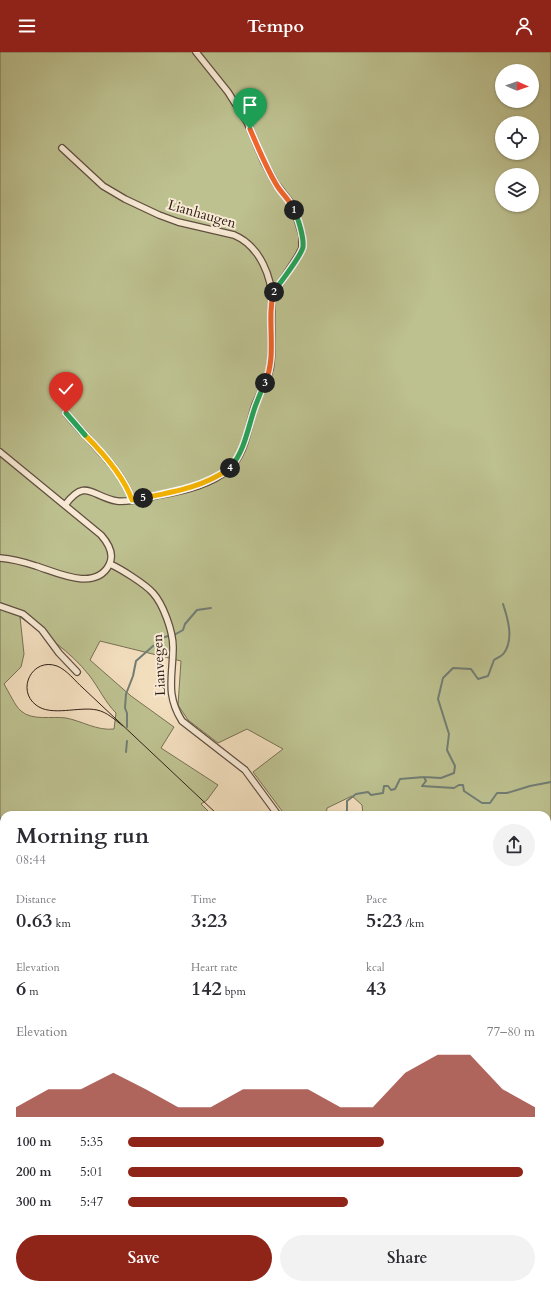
<!DOCTYPE html>
<html lang="en">
<head>
<meta charset="utf-8">
<style>
	:root { --surface:#fff; --page:#f2f2f3; --text:#2b2b33; --muted:#7c7c81; --accent:#8f2418 }
	body { margin:0; font-family:Cardo,serif; background:var(--page); color:var(--text); height:100vh; display:flex; flex-direction:column; font-size:15px; white-space:nowrap }
	* { box-sizing:border-box; margin:0 }
	p { font-size:13px; color:var(--muted) }
	.icon { flex:none; width:22px; height:22px; fill:none; stroke:currentColor; stroke-width:2; stroke-linecap:round; stroke-linejoin:round }
	.map { position:relative; flex:1; overflow:hidden }
	.drawer { position:absolute; left:0px; top:759px; width:551px; height:478px; display:flex; flex-direction:column; background:var(--surface); border-radius:12px 12px 0 0; box-shadow:0 1px 3px #0004 }
	.drawer>* { flex:none }
	.needle { width:26px; rotate:92deg }
	.controls { position:absolute; left:495px; top:12px; display:grid; gap:8px }
	.controls a { display:grid; place-items:center; width:44px; height:44px; border-radius:50%; background:var(--surface); box-shadow:0 1px 3px #0004; font-size:20px }
	.pin { position:absolute; display:grid; place-items:center; width:34px; height:34px; color:#fff; margin:-41px -17px; border-radius:50% 50% 50% 0; rotate:-45deg; box-shadow:0 0 4px #0007 }
	.pin .icon { rotate:45deg }
	.km { position:absolute; width:20px; height:20px; margin:-10px; border-radius:50%; background:#222; color:#fff; font-size:11px; line-height:20px; text-align:center }
	.round { display:grid; place-items:center; flex:none; width:42px; height:42px; border-radius:21px; background:var(--page) }
	.overview { display:flex; align-items:center; justify-content:space-between; height:68px; padding:0 16px }
	h1 { font-size:22px; font-weight:800; line-height:30px }
	.metrics { display:grid; grid-template-columns:repeat(3,1fr); gap:6px; height:68px; padding:4px 16px }
	.metrics div { display:grid; align-content:center }
	.metrics b { font-size:20px; font-weight:800 }
	.metrics small { font-size:11px; font-weight:400 }
	.metrics p { font-size:11px }
	.chart { height:112px; padding:8px 16px }
	.chart p { display:flex; justify-content:space-between }
	.chart svg { width:100%; height:72px; margin-top:4px; fill:var(--accent); opacity:.7 }
	.action { display:flex; gap:8px; margin-top:auto; padding:8px 16px }
	.action a { flex:1; height:46px; border-radius:24px; background:var(--accent); color:#fff; font-size:16px; font-weight:800; line-height:46px; text-align:center }
	.action a+a { background:var(--page); color:var(--text) }
	ul { padding:0 16px; list-style:none; font-size:13px }
	li { display:grid; grid-template-columns:64px 48px 1fr; align-items:center; height:30px }
	li i { height:10px; border-radius:5px; background:var(--accent) }
	header { display:flex; justify-content:space-between; align-items:center; height:52px; padding:0 16px; background:var(--accent); color:#fff; font-size:18px; font-weight:800 }
	.map>svg:first-child { display:block }
</style>
</head>
<body>
<header><svg class="icon" aria-label="menu" viewBox="0 0 24 24"><path d="M4 6h16M4 12h16M4 18h16"/></svg>Tempo<svg class="icon" aria-label="person" viewBox="0 0 24 24"><circle cx="12" cy="8" r="4"/><path d="M4 21q1-7 8-7t8 7"/></svg></header>
<div class="map">
<svg width="551" height="1237" viewBox="0 0 551 1237">
	<rect width="100%" height="100%" fill="#f2ddbd"/>
	<filter id="stains"><feTurbulence type="fractalNoise" baseFrequency=".005" numOctaves="4"/><feColorMatrix values="0 0 0 0 .2 0 0 0 0 .09 0 0 0 0 .02 0 0 0 .5 -.17"/></filter>
	<radialGradient id="worn" r=".72"><stop offset=".6" stop-color="#630" stop-opacity="0"/><stop offset="1" stop-color="#630" stop-opacity=".3"/></radialGradient>
	<path fill="#bdc08f" stroke="#777054" fill-rule="evenodd" d="M0,0H551V1237H462V1233H547V763H363L362,753L352,744L327,756L326,763H285L253,720L283,697L247,677L218,691L188,668L178,653L181,609L100,589L90,608L131,644L174,675L161,696L218,733L207,748L201,752L212,763H4V768L0,766ZM502,19H532V49H502ZM502,71H532V101H502ZM502,123H532V153H502ZM20,565C45,583 70,599 89,623C99,636 105,650 116,661L114,677C97,679 82,669 66,666C52,664 32,669 21,659C15,654 9,640 4,632L21,615L24,602Z
		M4,892V1084L0,1085V894Z"/>
	<path fill="#9bbbb2" stroke="#717d74" d="M0,766L4,768V810L0,811Z
		M0,838L4,842V892L0,894Z"/>
	<g fill="none" stroke-linecap="round" stroke-linejoin="round">
		<path stroke="#717d74" stroke-width="2" d="M174,583L183,578L185,572L197,558L211,556
			M127,675V661L125,656L126,642L133,624L136,609L153,594L160,591L162,586L168,584
			M126,700L127,689
			M424,725L426,729L422,734L454,736L459,733H463L464,739L482,751H490L497,741H507L530,734L551,730
			M345,763L347,758V749L356,742L368,740L371,743L383,741L384,734H388L391,738L395,737L400,727L424,725L441,726L454,721L455,714L447,698L449,682L438,647L443,626L453,616L471,617L478,627L488,624L494,608C497,606 502,604 504,601C514,587 508,567 503,552
			M547,873L551,870
			M0,1090L4,1088
			M547,1223L551,1221
			M522,1233V1237
			M487,1237L488,1233
			M543,1237L545,1233"/>
		<g stroke="#614f41" stroke-width="8">
			<path id="minor" d="M196,0L228,40L247,70L264,110L276,132L291,151L297,166L302,183V196L298,204L272,244
				M62,96L103,134L125,147L159,163L178,170L234,183C260,194 273,226 272,253C270,274 274,296 270,317C267,329 260,341 255,353C248,374 246,402 229,417C212,432 186,438 165,442C151,444 130,451 117,449C92,445 86,425 65,453
				M66,361C87,388 121,415 132,448
				M0,400L101,483C108,491 115,502 109,513C95,540 56,520 36,514C24,510 12,507 0,506
				M110,512C121,517 145,532 153,541C163,552 173,579 173,595C173,624 165,642 182,669L245,718L278,763
				M0,554L23,562L42,578L59,601L77,620
				M0,1188L4,1186
				M274,1233L276,1237
				M284,1237L294,1233"/>
		</g>
		<use href="#minor" stroke="#f7e9d4" stroke-width="5.5"/>
		<path stroke="#312018" stroke-width="1" d="M123,674C115,668 107,660 97,658C79,654 51,665 36,653C16,638 32,605 57,614C67,618 75,629 83,636L218,763
			M458,1233L459,1237"/>
	</g>
	<g fill="none" stroke-linecap="round" stroke-linejoin="round">
		<g stroke="#fff" stroke-width="8">
			<path id="split-1" d="M250,77C258,96 266,115 276,132C281,141 290,148 294,158"/>
		</g>
		<g stroke="#fff" stroke-width="8">
			<path id="split-2" d="M274,240C280,230 301,205 303,195C304,185 298,166 294,158"/>
		</g>
		<g stroke="#fff" stroke-width="8">
			<path id="split-3" d="M265,331C275,308 270,283 271,259C272,253 271,246 274,240"/>
		</g>
		<g stroke="#fff" stroke-width="8">
			<path id="split-4" d="M230,416C245,399 248,375 255,355C258,347 261,339 265,331"/>
		</g>
		<g stroke="#fff" stroke-width="8">
			<path id="split-5" d="M143,446C174,440 204,435 230,416"/>
		</g>
		<g stroke="#fff" stroke-width="8">
			<path id="split-6" d="M85,383C102,400 124,425 132,448L143,446"/>
		</g>
		<g stroke="#fff" stroke-width="8">
			<path id="split-7" d="M66,361L85,383"/>
		</g>
		<use href="#split-1" stroke="#f0652b" stroke-width="5"/>
		<use href="#split-2" stroke="#22a559" stroke-width="5"/>
		<use href="#split-3" stroke="#f0652b" stroke-width="5"/>
		<use href="#split-4" stroke="#22a559" stroke-width="5"/>
		<use href="#split-5" stroke="#f5b400" stroke-width="5"/>
		<use href="#split-6" stroke="#f5b400" stroke-width="5"/>
		<use href="#split-7" stroke="#22a559" stroke-width="5"/>
	</g>
	<g text-anchor="middle" dominant-baseline="central" stroke-width="4" stroke-linejoin="round" paint-order="stroke">
		<g font-size="14" fill="#312018" stroke="#f7e9d4">
			<text transform="translate(202 162) rotate(16)">Lianhaugen</text>
			<text transform="translate(159 613) rotate(-93)">Lianvegen</text>
		</g>
	</g>
	<rect width="100%" height="100%" filter="url(#stains)"/>
	<rect width="100%" height="100%" fill="url(#worn)"/>
</svg>
<div class="controls">
<a><svg class="needle" viewBox="-14 -14 28 28"><path d="M0-13l5 13h-10z" fill="#e53935"/><path d="M0 13l5-13h-10z" fill="#7c7c81"/></svg></a>
<a><svg class="icon" aria-label="locate" viewBox="0 0 24 24"><circle cx="12" cy="12" r="6"/><path d="M12 2v4M12 18v4M2 12h4M18 12h4"/></svg></a>
<a><svg class="icon" aria-label="layers" viewBox="0 0 24 24"><path d="M12 4l9 5-9 5-9-5zM3 14l9 5 9-5"/></svg></a>
</div>
<div class="pin" style="left:250px;top:77px;background:#1e9e55"><svg class="icon" aria-label="arrive" viewBox="0 0 24 24"><path d="M6 21V4h12l-3 4 3 4H6"/></svg></div>
<div class="pin" style="left:66px;top:361px;background:#d93025"><svg class="icon" aria-label="check" viewBox="0 0 24 24"><path d="M5 12l5 5 9-10"/></svg></div>
<b class="km" style="left:294px;top:158px">1</b>
<b class="km" style="left:274px;top:240px">2</b>
<b class="km" style="left:265px;top:331px">3</b>
<b class="km" style="left:230px;top:416px">4</b>
<b class="km" style="left:143px;top:446px">5</b>
<section class="drawer">
<div class="overview"><div><h1>Morning run</h1><p>08:44</p></div><a class="round"><svg class="icon" aria-label="share" viewBox="0 0 24 24"><path d="M12 15V3M7 8l5-5 5 5M5 13v7h14v-7"/></svg></a></div>
<div class="metrics">
<div><p>Distance</p><b>0.63<small> km</small></b></div>
<div><p>Time</p><b>3:23</b></div>
<div><p>Pace</p><b>5:23<small> /km</small></b></div>
</div>
<div class="metrics">
<div><p>Elevation</p><b>6<small> m</small></b></div>
<div><p>Heart rate</p><b>142<small> bpm</small></b></div>
<div><p>kcal</p><b>43</b></div>
</div>
<div class="chart"><p><span>Elevation</span>77–80 m</p>
<svg viewBox="0 0 160 44" preserveAspectRatio="none"><path d="M0 44V38L10 27L20 27L30 17L40 27L50 38L60 38L70 27L80 27L90 27L100 38L110 38L120 17L130 6L140 6L150 27L160 38V44z"/></svg>
</div>
<ul>
<li><b>100 m</b>5:35<i style="width:63%"></i></li>
<li><b>200 m</b>5:01<i style="width:97%"></i></li>
<li><b>300 m</b>5:47<i style="width:54%"></i></li>
</ul>
<div class="action"><a>Save</a><a>Share</a></div>
</section>
</div>
</body>
</html>
